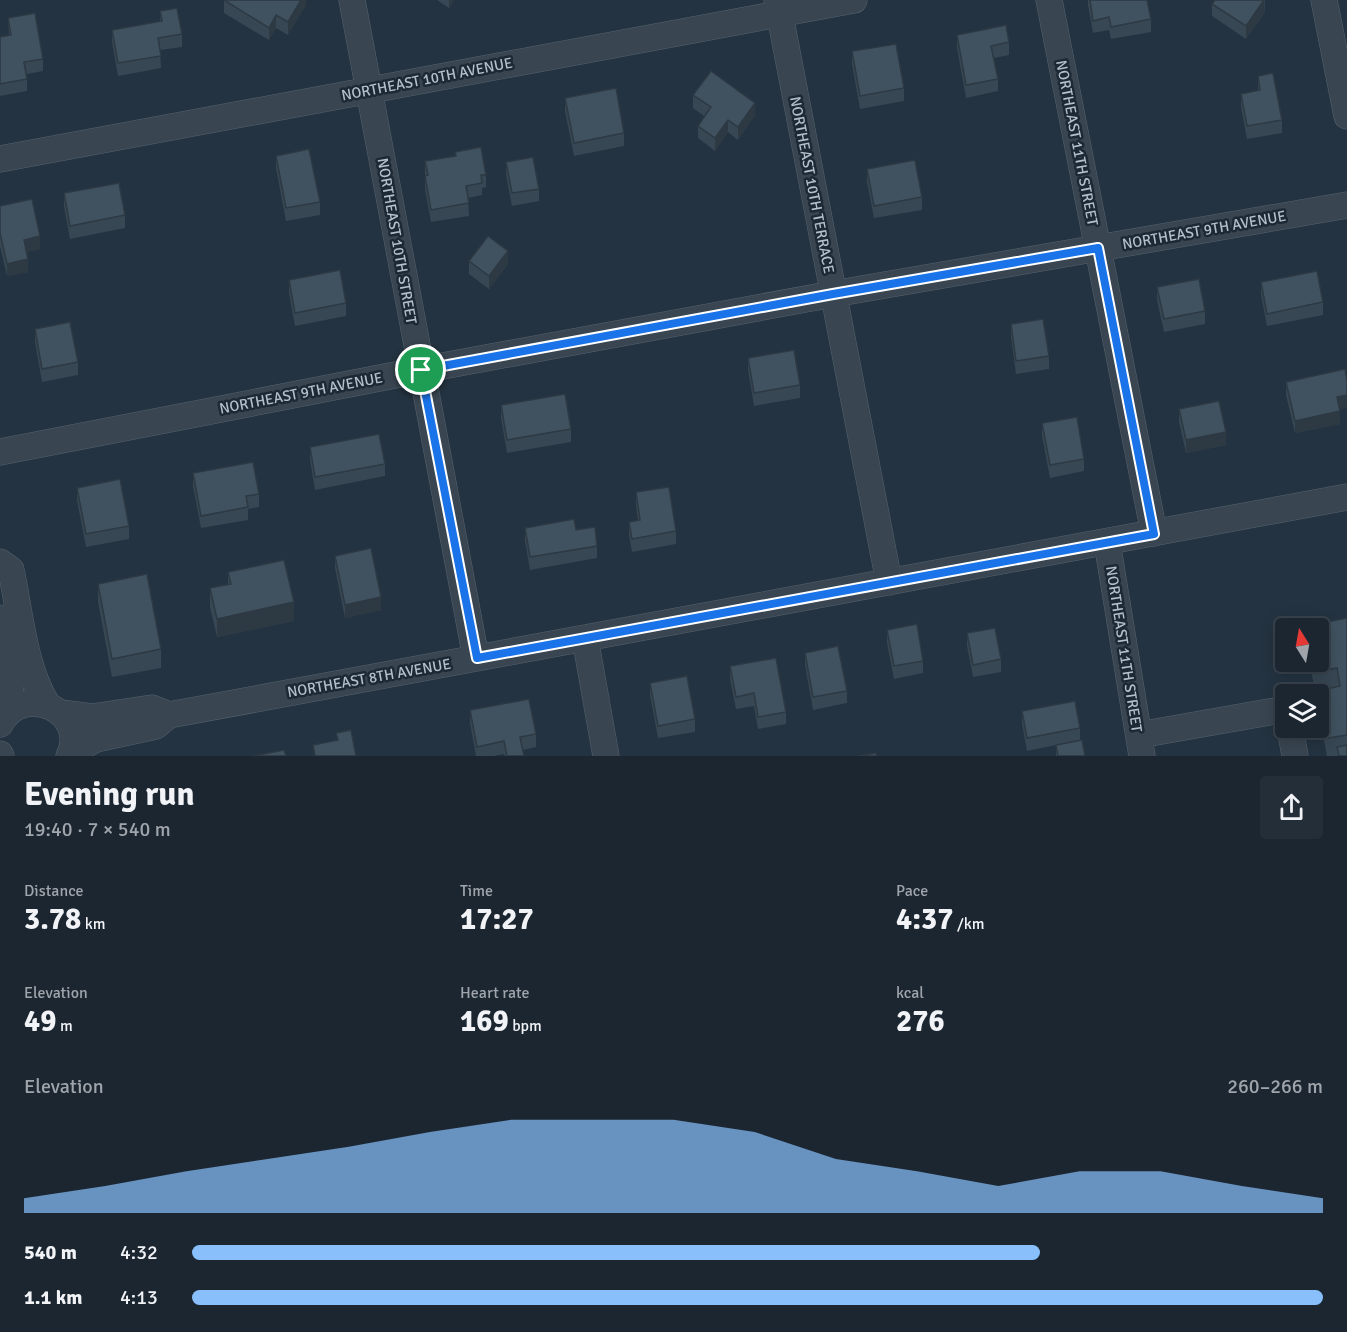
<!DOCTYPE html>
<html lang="en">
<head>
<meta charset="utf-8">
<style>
	:root { --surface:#1b2631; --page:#242e39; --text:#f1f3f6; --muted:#a0a5ab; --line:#39434d; --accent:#89c0fc }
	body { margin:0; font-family:Signika,sans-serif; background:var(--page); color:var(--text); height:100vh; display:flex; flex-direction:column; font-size:22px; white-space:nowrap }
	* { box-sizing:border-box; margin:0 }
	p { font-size:20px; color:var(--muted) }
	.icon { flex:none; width:33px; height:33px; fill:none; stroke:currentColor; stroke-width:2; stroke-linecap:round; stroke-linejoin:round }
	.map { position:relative; height:756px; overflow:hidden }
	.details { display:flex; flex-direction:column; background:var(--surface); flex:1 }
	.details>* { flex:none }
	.needle { width:39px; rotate:349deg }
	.controls { position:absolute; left:1275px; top:618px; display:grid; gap:12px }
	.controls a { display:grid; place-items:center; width:54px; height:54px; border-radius:6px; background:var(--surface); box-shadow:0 3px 15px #0003,0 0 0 2px var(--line); font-size:30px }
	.pin { position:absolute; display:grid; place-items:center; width:51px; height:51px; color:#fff; margin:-26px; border:3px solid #fff; border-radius:50%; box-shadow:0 2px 6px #0007 }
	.round { display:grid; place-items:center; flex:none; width:63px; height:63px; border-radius:6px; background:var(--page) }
	.overview { display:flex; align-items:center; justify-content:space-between; height:102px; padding:0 24px }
	h1 { font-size:33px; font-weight:800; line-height:45px }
	.stats { display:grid; grid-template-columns:repeat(3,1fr); gap:9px; height:102px; padding:6px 24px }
	.stats div { display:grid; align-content:center }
	.stats b { font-size:30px; font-weight:800 }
	.stats small { font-size:16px; font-weight:400 }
	.stats p { font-size:16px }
	.chart { height:168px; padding:12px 24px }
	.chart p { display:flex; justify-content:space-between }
	.chart svg { width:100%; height:108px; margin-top:6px; fill:var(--accent); opacity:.7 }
	ul { padding:0 24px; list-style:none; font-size:20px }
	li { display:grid; grid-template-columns:96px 72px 1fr; align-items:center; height:45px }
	li i { height:15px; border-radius:8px; background:var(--accent) }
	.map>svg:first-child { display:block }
</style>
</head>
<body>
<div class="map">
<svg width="1347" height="756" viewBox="0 0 1347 756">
	<rect width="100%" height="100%" fill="#243341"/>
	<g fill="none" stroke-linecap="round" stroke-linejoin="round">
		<g stroke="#56636e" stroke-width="27">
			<path id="minor" d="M352,0L476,658
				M777,0L889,582
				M1049,0L1154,533
				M1324,0L1347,116
				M0,159L854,0
				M0,452L421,370L833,294L1347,205
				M1107,542L1142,756
				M0,562L11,570C20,612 24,667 47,704
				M0,618L11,684L8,712
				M585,638L606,756
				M61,713L92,717L152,708L169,715
				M0,724C24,680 90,713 69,756
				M1290,728L1295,756
				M1139,735L1286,709
				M71,752L96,739L156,726L169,715L1347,497
				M0,754L1,756"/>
		</g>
		<use href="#minor" stroke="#394551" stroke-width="26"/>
	</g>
	<path fill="#374753" d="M224,0H306V5L288,35L276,28L269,40L224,13Z
		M437,0H454L449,8Z
		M1088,0H1147L1151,19V32L1111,39L1109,30L1093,33L1088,5Z
		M1265,0V12L1246,39L1212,16V4Z
		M160,11L182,34V47L160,50L161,68L118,76L112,42V30L160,21Z
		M8,18L43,59V71L27,74V91L0,96V37L9,35Z
		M957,35L1009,42V55L994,58L998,79V91L966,98L957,48Z
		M852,51L904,88V101L860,109L852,64Z
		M1258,76L1282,120V133L1247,139L1241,107V94L1258,91Z
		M693,95L755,115L738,140L728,132L715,151L698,138V126L704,116L693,108Z
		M565,98L624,133V146L574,156L565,111Z
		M455,152L486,175V187L482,188V195L468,198L469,216L431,222L425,189V161L455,156Z
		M276,156L320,202V215L286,221L276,168Z
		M506,162L539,189V201L512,206L506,175Z
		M867,169L922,197V210L874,218L867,182Z
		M64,193L125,215V228L70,239L64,206Z
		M0,206L40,249L27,252L28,272L7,276L0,246Z
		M469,261L508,264L489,289L469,274Z
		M289,280L346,303V316L295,326L289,293Z
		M1261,282L1323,302V315L1267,326L1261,295Z
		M1157,287L1205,311V324L1164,332L1157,300Z
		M1011,324L1049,356V369L1016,374L1011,337Z
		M35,329L78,362V375L42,382L35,342Z
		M748,358L800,385V398L754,406L748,370Z
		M1347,381V407L1340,409V424L1295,433L1286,395V382Z
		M501,405L571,429V442L507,453L501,418Z
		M1179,409L1226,445L1186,453L1179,422Z
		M1042,423L1084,459V471L1050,478L1042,436Z
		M310,447L385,464V476L315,490L310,460Z
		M193,473L259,494V507L248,509V520L201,528L193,486Z
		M77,488L129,526V539L86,547L77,500Z
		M636,492L676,531V544L632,552L629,535V522L638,521L636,505Z
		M525,528L576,530L597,546V558L530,570L525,541Z
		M335,556L381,610L345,618L335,568Z
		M228,572L294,621L217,637L210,607V588L228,584Z
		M98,584L161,649V668L112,677L98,602Z
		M1347,618V756H1327L1319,714V695L1316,694L1309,662H1318V628H1307V626Z
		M887,630L923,661V673L894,679L887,643Z
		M967,633L1001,659V672L973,677L967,646Z
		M805,653L847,691V703L813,710L805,665Z
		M730,666L786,712V724L758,729L754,706L736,709L730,679Z
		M650,683L695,719V732L658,738L650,695Z
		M470,710L536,734V747L523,750L524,756H505L504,754L494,756H476L470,723Z
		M1022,711L1080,728V740L1085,756H1056V745L1027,751L1022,724Z"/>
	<path fill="#2d3943" d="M301,0H306V5L288,35V22Z
		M449,0H454L449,8Z
		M1264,0L1265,12L1246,39V26Z
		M276,15V28L269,40V28Z
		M755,103V115L738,140V127Z
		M728,120V132L715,151V138Z
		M40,236V249L24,253V240Z
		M508,251V264L489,289V276Z
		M28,259V272L7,276V264Z
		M1347,395V407L1337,410V397Z
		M1340,411V424L1295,433V421Z
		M1226,432V445L1186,453V440Z
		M381,597V610L345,618V605Z
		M294,602V621L217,637V619Z"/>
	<path fill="#405260" stroke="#2d3943" stroke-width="1.5" d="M224,0H301L288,22L276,15L269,28Z
		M1090,0H1147L1151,19L1111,27L1109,17L1093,21Z
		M1215,0H1264L1246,26L1212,4Z
		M177,8L182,34L158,38L161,56L118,63L112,30L162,21L160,11Z
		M35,13L43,59L24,62L27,79L0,84V37L11,35L8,18Z
		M1006,25L1009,42L991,46L998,79L966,85L957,35Z
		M896,44L904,88L860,96L852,51Z
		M711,71L755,103L738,127L728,120L715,138L698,126L711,107L693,95Z
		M1273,73L1282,120L1247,126L1241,94L1260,90L1258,76Z
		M616,88L624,133L574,143L565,98Z
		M481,147L486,175H481L482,183L466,186L469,203L431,210L425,176L428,175L425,161L456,156L455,152Z
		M309,149L320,202L286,208L276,156Z
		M533,157L539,189L512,193L506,162Z
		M915,160L922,197L874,206L867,169Z
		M119,183L125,215L70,226L64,193Z
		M32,199L40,236L24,240L28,259L7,264L0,233V206Z
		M488,236L508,251L489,276L469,261Z
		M340,270L346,303L295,313L289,280Z
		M1317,271L1323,302L1267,314L1261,282Z
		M1199,279L1205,311L1164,319L1157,287Z
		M1043,319L1049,356L1016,361L1011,324Z
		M70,322L78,362L42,369L35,329Z
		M794,350L800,385L754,393L748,358Z
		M1345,369L1347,381V395L1337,397L1340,411L1295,421L1286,382Z
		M565,394L571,429L507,440L501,405Z
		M1219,401L1226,432L1186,440L1179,409Z
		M1077,417L1084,459L1050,465L1042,423Z
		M379,434L385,464L315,477L310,447Z
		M253,462L259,494L246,496L248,507L201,516L193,473Z
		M120,479L129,526L86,534L77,488Z
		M669,487L676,531L632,539L629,522L640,520L636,492Z
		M574,519L576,530L595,527L597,546L530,557L525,528Z
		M371,548L381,597L345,605L335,556Z
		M284,560L294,602L217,619L210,588L231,584L228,572Z
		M147,574L161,649L112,659L98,584Z
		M1347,618V736V735L1328,738L1319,691L1340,686L1337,668L1316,672L1314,662H1318V628H1307V626Z
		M917,624L923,661L894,666L887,630Z
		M995,628L1001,659L973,665L967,633Z
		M838,646L847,691L813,697L805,653Z
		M776,658L786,712L758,717L754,693L736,697L730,666Z
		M687,676L695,719L658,726L650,683Z
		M529,699L536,734L520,737L524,756H507L504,741L477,747L470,710Z
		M1075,701L1080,728L1027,738L1022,711Z
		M351,730L356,756H315L313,745L338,740L336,733Z
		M1082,740L1085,756H1058L1056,745Z
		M1347,745V756H1339L1337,747Z
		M284,750L286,756H253Z
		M876,753L877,756H858Z"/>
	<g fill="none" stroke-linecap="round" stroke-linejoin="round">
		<g stroke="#fff" stroke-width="12">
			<path id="route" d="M1098,248L1154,534L477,658L421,370L833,294Z"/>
		</g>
		<use href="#route" stroke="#1a73e8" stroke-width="8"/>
	</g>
	<g text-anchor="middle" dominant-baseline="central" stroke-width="5" stroke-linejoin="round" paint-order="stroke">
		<g font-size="15" fill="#b5c0cb" stroke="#1d2a36">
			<text transform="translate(427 79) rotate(-11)">NORTHEAST 10TH AVENUE</text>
			<text transform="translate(1077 143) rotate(79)">NORTHEAST 11TH STREET</text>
			<text transform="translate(812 185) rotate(79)">NORTHEAST 10TH TERRACE</text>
			<text transform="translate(1204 230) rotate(-10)">NORTHEAST 9TH AVENUE</text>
			<text transform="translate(397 241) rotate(80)">NORTHEAST 10TH STREET</text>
			<text transform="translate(301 393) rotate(-11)">NORTHEAST 9TH AVENUE</text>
			<text transform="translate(1124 649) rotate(81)">NORTHEAST 11TH STREET</text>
			<text transform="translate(369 678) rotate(-10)">NORTHEAST 8TH AVENUE</text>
		</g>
	</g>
</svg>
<div class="controls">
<a><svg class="needle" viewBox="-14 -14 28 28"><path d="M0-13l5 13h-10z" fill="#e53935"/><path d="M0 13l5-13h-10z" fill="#a0a5ab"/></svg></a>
<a><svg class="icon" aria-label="layers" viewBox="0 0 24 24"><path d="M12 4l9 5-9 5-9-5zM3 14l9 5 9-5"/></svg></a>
</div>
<div class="pin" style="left:421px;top:370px;background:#1e9e55"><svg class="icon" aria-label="arrive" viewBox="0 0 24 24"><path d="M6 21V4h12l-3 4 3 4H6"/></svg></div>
</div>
<section class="details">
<div class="overview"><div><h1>Evening run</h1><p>19:40 · 7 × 540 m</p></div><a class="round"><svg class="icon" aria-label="share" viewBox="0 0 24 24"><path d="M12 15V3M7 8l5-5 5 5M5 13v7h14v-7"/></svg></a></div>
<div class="stats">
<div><p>Distance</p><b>3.78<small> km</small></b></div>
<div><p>Time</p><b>17:27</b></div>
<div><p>Pace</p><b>4:37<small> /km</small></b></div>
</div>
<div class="stats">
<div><p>Elevation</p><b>49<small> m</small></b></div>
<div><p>Heart rate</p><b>169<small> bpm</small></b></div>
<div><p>kcal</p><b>276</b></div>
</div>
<div class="chart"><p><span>Elevation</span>260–266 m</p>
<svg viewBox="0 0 160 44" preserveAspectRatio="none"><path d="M0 44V38L10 33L20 27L30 22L40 17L50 11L60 6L70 6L80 6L90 11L100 22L110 27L120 33L130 27L140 27L150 33L160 38V44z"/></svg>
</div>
<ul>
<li><b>540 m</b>4:32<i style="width:75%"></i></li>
<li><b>1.1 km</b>4:13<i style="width:100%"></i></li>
</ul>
</section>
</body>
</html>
